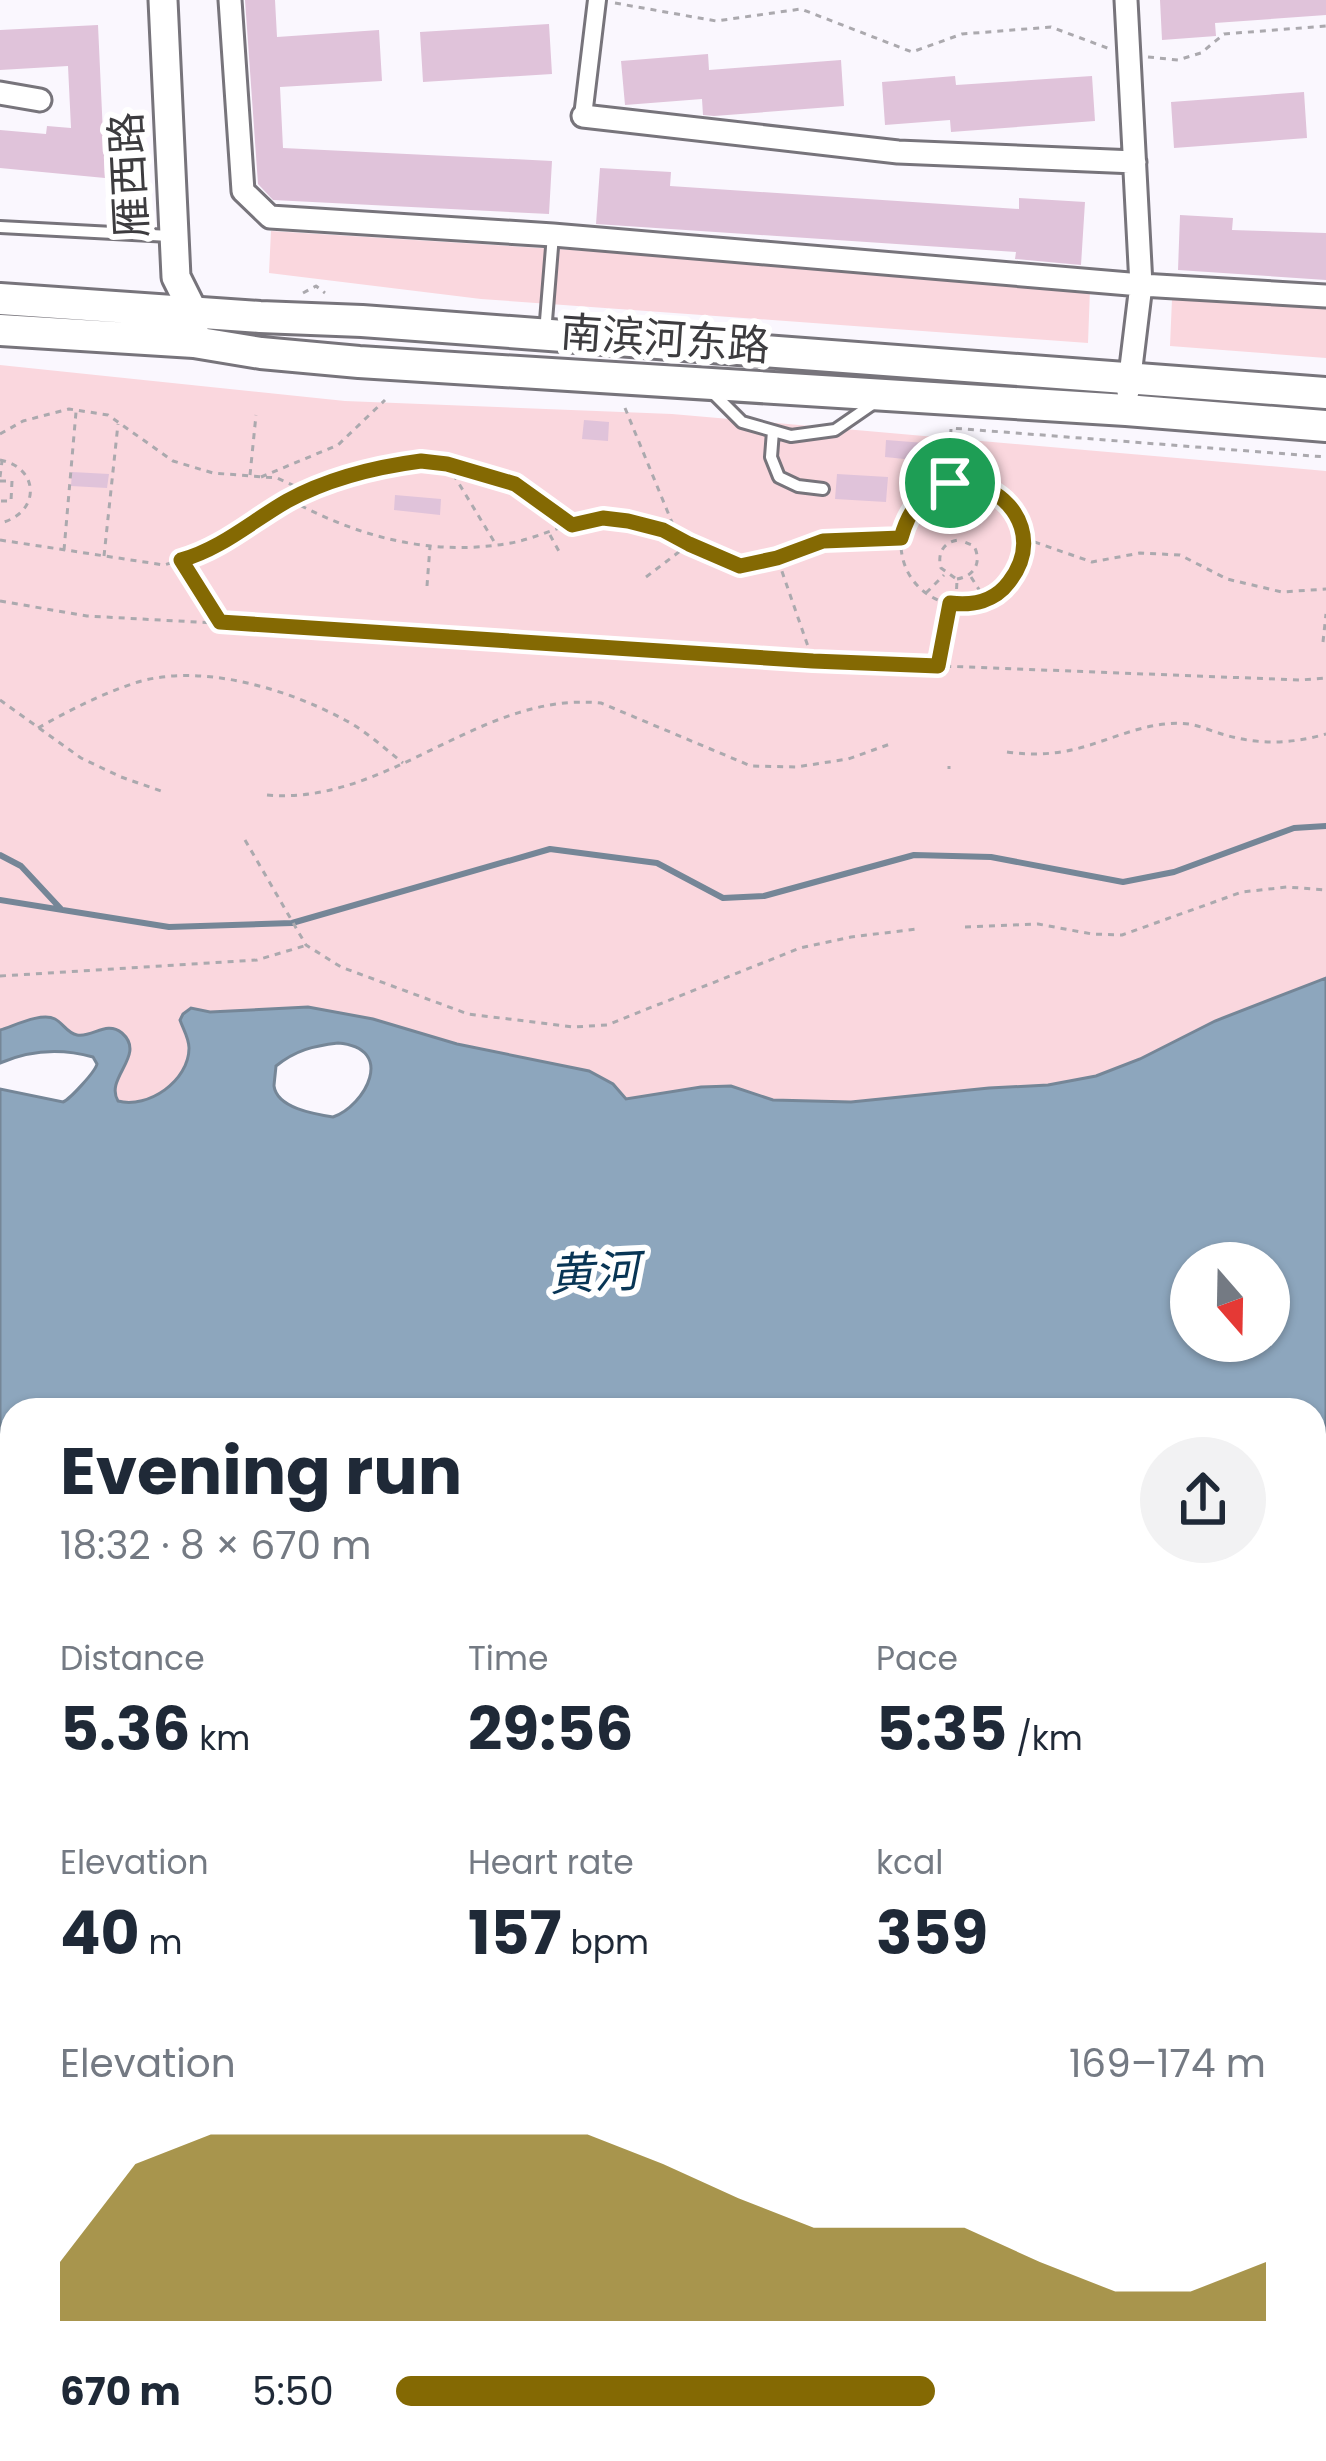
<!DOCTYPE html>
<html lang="en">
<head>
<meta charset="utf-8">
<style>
	:root { --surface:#fff; --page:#f2f2f3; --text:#1f2937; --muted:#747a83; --accent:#846903 }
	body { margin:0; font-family:Poppins,"Noto Sans SC",sans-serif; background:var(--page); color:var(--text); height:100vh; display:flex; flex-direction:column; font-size:45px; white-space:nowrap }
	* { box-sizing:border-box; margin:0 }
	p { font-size:39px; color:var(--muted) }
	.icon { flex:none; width:66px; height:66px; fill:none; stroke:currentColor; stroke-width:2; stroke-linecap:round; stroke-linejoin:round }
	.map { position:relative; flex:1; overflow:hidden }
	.panel { position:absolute; left:0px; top:1398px; width:1326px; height:1065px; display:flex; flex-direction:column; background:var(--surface); border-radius:36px 36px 0 0; box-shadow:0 3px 9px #0004 }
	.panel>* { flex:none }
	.needle { width:78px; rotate:160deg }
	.controls { position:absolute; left:1170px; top:1242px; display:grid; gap:24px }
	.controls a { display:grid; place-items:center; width:120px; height:120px; border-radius:50%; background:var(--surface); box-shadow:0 3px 9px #0004; font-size:60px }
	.pin { position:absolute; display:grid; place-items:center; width:102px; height:102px; color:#fff; margin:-51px; border:6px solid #fff; border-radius:50%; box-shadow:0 3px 12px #0007 }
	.round { display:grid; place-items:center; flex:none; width:126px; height:126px; border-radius:63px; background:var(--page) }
	.head { display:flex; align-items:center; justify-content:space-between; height:204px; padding:0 60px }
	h1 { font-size:66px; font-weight:700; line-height:90px }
	.metrics { display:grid; grid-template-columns:repeat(3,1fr); gap:18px; height:204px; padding:12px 60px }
	.metrics div { display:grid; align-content:center }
	.metrics b { font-size:60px; font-weight:700 }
	.metrics small { font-size:33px; font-weight:400 }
	.metrics p { font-size:33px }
	.chart { height:336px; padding:24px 60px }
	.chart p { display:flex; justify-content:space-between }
	.chart svg { width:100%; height:216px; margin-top:12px; fill:var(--accent); opacity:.7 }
	ul { padding:0 60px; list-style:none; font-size:39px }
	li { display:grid; grid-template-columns:192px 144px 1fr; align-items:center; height:90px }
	li i { height:30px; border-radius:15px; background:var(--accent) }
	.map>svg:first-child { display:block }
</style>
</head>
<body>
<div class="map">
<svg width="1326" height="2461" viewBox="0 0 1326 2461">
	<rect width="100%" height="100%" fill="#faf7fe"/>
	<path fill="#fad7de" d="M271,231L636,254L1090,289L1088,343L481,299L269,273Z
		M1172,299L1326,302V358L1170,346Z
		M0,365L345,401L672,414L1326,471V978L1216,1021L1140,1059L1096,1076L1048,1085L989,1088L851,1102L773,1100L731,1086L701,1087L626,1099L613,1084L589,1071L457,1044L373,1019L308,1007L210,1012L192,1008L181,1026C205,1065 158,1111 118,1101L113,1088C122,1072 147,1028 106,1029C96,1029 90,1037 79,1035C68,1033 65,1025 56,1019C42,1011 14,1026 0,1030Z
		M1314,1758H1326V2068L1314,2070Z"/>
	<path fill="#8da6bd" stroke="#758697" stroke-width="3" fill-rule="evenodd" d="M1326,978V1545L1314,1539V1410H12V1678L0,1680V1089L63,1102C70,1099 95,1072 97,1064L93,1057C61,1048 30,1050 0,1063V1030C14,1026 41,1012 55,1019C63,1023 67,1033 77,1035C93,1038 106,1020 122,1033C147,1055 104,1078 118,1101C148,1109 189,1081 189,1048C189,1038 183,1029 180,1020L183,1014L191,1008L210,1012L308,1007L373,1019L457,1044L589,1071L613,1084L626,1099L701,1087L731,1086L773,1100L851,1102L989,1088L1048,1085L1096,1076L1140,1059L1215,1021ZM338,1043C397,1048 365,1106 333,1117C314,1114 277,1108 274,1086C274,1084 276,1067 276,1066C296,1050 313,1046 338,1043ZM1191,1263H1269V1341H1191Z"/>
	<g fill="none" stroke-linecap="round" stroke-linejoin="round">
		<path stroke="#758697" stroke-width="6" d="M0,855L21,866L61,909
			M0,900L169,927L292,923L550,849L657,863L723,898L764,896L914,855L991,857L1123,882L1174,872L1294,828L1326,826
			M0,2037L12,2059
			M0,2410L12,2399"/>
	</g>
	<path fill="#e0c3da" d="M245,0H275L277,37L379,30L382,81L280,87L283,148L552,161L549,214L273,200L258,184Z
		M1160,0H1326V15L1215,23L1216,36L1162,40Z
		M549,24L552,74L423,82L420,32Z
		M98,25L105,178L0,168V130L46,134L47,126L71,128L68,66L0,70V30Z
		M708,54L709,70L841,60L844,106L714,116L703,115L702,99L625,105L621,61Z
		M955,76L956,85L1092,76L1095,121L951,132L950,120L885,125L882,82Z
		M1304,92L1307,138L1174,148L1171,102Z
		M600,168L671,172L670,186L1019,209V198L1085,202L1081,265L1015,259L1016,252L596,224Z
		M1180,215L1233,218L1232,230L1326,233V280L1178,270Z
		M584,420L609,422L608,441L582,439Z
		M886,440L925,443L924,461L885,457Z
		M72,472L109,474L107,488L71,486Z
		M837,474L888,477L886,502L835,499Z
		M395,495L441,499L440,515L394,510Z"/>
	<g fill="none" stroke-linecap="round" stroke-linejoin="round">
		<g stroke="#77747b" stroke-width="16">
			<path id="service" d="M0,227L170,236
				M545,333L553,235
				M710,390L742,422L791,436L835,430L877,401
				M773,431L771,457L779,477L798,486L823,489
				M1314,2056L1326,2053
				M620,2461L635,2451"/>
		</g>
		<g stroke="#77747b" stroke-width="22">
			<path id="pedestrian" d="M583,116L597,0"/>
		</g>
		<g stroke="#77747b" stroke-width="27">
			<path id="minor" d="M230,0L243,191L270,217L553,235L1141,285L1326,296
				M1126,0L1141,285L1128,392
				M0,93L40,100
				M583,116L898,152L1135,162
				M643,2451L650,2461
				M1278,2451L1302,2461"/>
		</g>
		<g stroke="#77747b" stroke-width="33">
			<path id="tertiary" d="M163,0L176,277L194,313V327
				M30,2461L38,2451"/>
		</g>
		<g stroke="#77747b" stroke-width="36">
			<path id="secondary" d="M0,299L260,317L362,321L1326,393
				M0,330L194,342L261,353L359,362L1126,410L1326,426"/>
		</g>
		<g stroke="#77747b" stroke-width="42">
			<path id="primary" d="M1314,1682H1326
				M1314,1718L1326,1717
				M0,1910L12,1909
				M0,1959L12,1957"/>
		</g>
		<g stroke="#77747b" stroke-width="48">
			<path id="motorway" d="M1314,2121L1326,2118
				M1314,2152L1326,2149
				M0,2283L12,2288"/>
		</g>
		<path stroke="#aba9ae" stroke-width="3" stroke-dasharray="6 6" stroke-linecap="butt" d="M615,3L716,21L801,9L912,52L962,34L1051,27L1110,49
			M1148,57L1178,60L1201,53L1224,34L1326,26
			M303,293L316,286L325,293
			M625,408L678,537
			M0,434L23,421L69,409L108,415L173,461L213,473L277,478L306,491
			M0,460C41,468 40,514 0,523
			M447,464L495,543
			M250,475L256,415
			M0,477L2,461
			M261,477L338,445L385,400
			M0,481H12L11,501H0
			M949,483L951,428L1326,457
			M901 544a61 61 0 1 1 122 0a61 61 0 1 1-122 0Z
			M290,500C359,537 431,557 511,543C543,537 576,517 609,519C627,520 647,523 664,530C688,540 712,561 738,565C766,569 800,544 827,541C851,538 876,539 901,538
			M960,527L947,518L945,508L951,499L962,495
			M962,527L973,522L977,513L975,503L962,495
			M550,535L561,555
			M1023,538L1092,562L1140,553L1180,555L1227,579L1282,592L1326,589
			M0,540L164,565L201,554L290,500L317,487L359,471L421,462L447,464L515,485L571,524
			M64,550L76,412
			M104,556L118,424
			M778,560L812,658
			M182,561L218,620
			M646,577L688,545
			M971,577L985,599
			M955,578L941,568C937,554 943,542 958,540
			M957,579C975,576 982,562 974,546L960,540
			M427,586L430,546
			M926,593L944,575
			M0,601L87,616L487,638L813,661L1300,680L1326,678
			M956,601L957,580
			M1323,642L1326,614
			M939,664L950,603
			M0,700L81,758L121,777L161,791
			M38,728C70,710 103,693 138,682C202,663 287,689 343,719C365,730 384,748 403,763
			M1007,752C1036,756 1062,754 1090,745C1122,735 1154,720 1189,724C1201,726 1214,732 1225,735C1260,745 1291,744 1326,734
			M949,766V769
			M267,795C388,806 480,691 601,703L751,766L796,767L848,759L893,743
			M245,840L306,945L341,967L468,1014L574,1027L607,1025L800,948L851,937L917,929
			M965,927L1038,924L1092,934L1122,935L1242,892L1287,887L1326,890
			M0,976L257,960L304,946"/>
		<use href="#service" stroke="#fff" stroke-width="10"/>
		<use href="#pedestrian" stroke="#fff" stroke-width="16"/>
		<use href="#minor" stroke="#fff" stroke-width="21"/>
		<use href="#tertiary" stroke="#fff" stroke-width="27"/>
		<use href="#secondary" stroke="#fff" stroke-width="30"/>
		<use href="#primary" stroke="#fff" stroke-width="36"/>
		<use href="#motorway" stroke="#fff" stroke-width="42"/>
	</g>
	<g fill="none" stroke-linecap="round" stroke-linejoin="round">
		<g stroke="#fff" stroke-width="24">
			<path id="route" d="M421,461L447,464L515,484L572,525L603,518L628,521L663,530L689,544L740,566L777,558L823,541L901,538C931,428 1068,505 1009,582C995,601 973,606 950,603L938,666L813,661L220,622L181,560C221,549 252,521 287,501C329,478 375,467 421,461Z"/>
		</g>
		<use href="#route" stroke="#846903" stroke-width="15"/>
	</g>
	<g text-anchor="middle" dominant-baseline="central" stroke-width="12" stroke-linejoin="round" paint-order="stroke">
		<g font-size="42" fill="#3d3c3f" stroke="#fff">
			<text transform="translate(129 175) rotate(-93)">雁西路</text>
			<text transform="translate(665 339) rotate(4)">南滨河东路</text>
		</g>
		<g font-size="45" font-style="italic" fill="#083555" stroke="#fff">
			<text transform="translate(594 1273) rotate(-3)">黄河</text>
		</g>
	</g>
</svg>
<div class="controls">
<a><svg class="needle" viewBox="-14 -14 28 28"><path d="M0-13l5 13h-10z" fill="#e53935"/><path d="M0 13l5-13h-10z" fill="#747a83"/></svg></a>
</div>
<div class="pin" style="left:950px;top:483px;background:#1e9e55"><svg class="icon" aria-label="arrive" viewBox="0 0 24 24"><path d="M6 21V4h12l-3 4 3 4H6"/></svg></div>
<section class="panel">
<div class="head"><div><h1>Evening run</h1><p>18:32 · 8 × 670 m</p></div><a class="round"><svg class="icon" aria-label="share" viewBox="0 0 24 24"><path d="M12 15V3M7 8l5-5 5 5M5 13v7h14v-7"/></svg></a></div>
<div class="metrics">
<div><p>Distance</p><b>5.36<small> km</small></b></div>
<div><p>Time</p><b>29:56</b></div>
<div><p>Pace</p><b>5:35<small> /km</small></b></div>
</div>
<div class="metrics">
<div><p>Elevation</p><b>40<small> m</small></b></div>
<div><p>Heart rate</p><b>157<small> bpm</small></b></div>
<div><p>kcal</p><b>359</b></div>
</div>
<div class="chart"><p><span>Elevation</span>169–174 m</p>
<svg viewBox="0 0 160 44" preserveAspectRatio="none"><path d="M0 44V32L10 12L20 6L30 6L40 6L50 6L60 6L70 6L80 12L90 19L100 25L110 25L120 25L130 32L140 38L150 38L160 32V44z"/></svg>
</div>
<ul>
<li><b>670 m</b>5:50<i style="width:62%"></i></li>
</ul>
</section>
</div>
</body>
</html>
